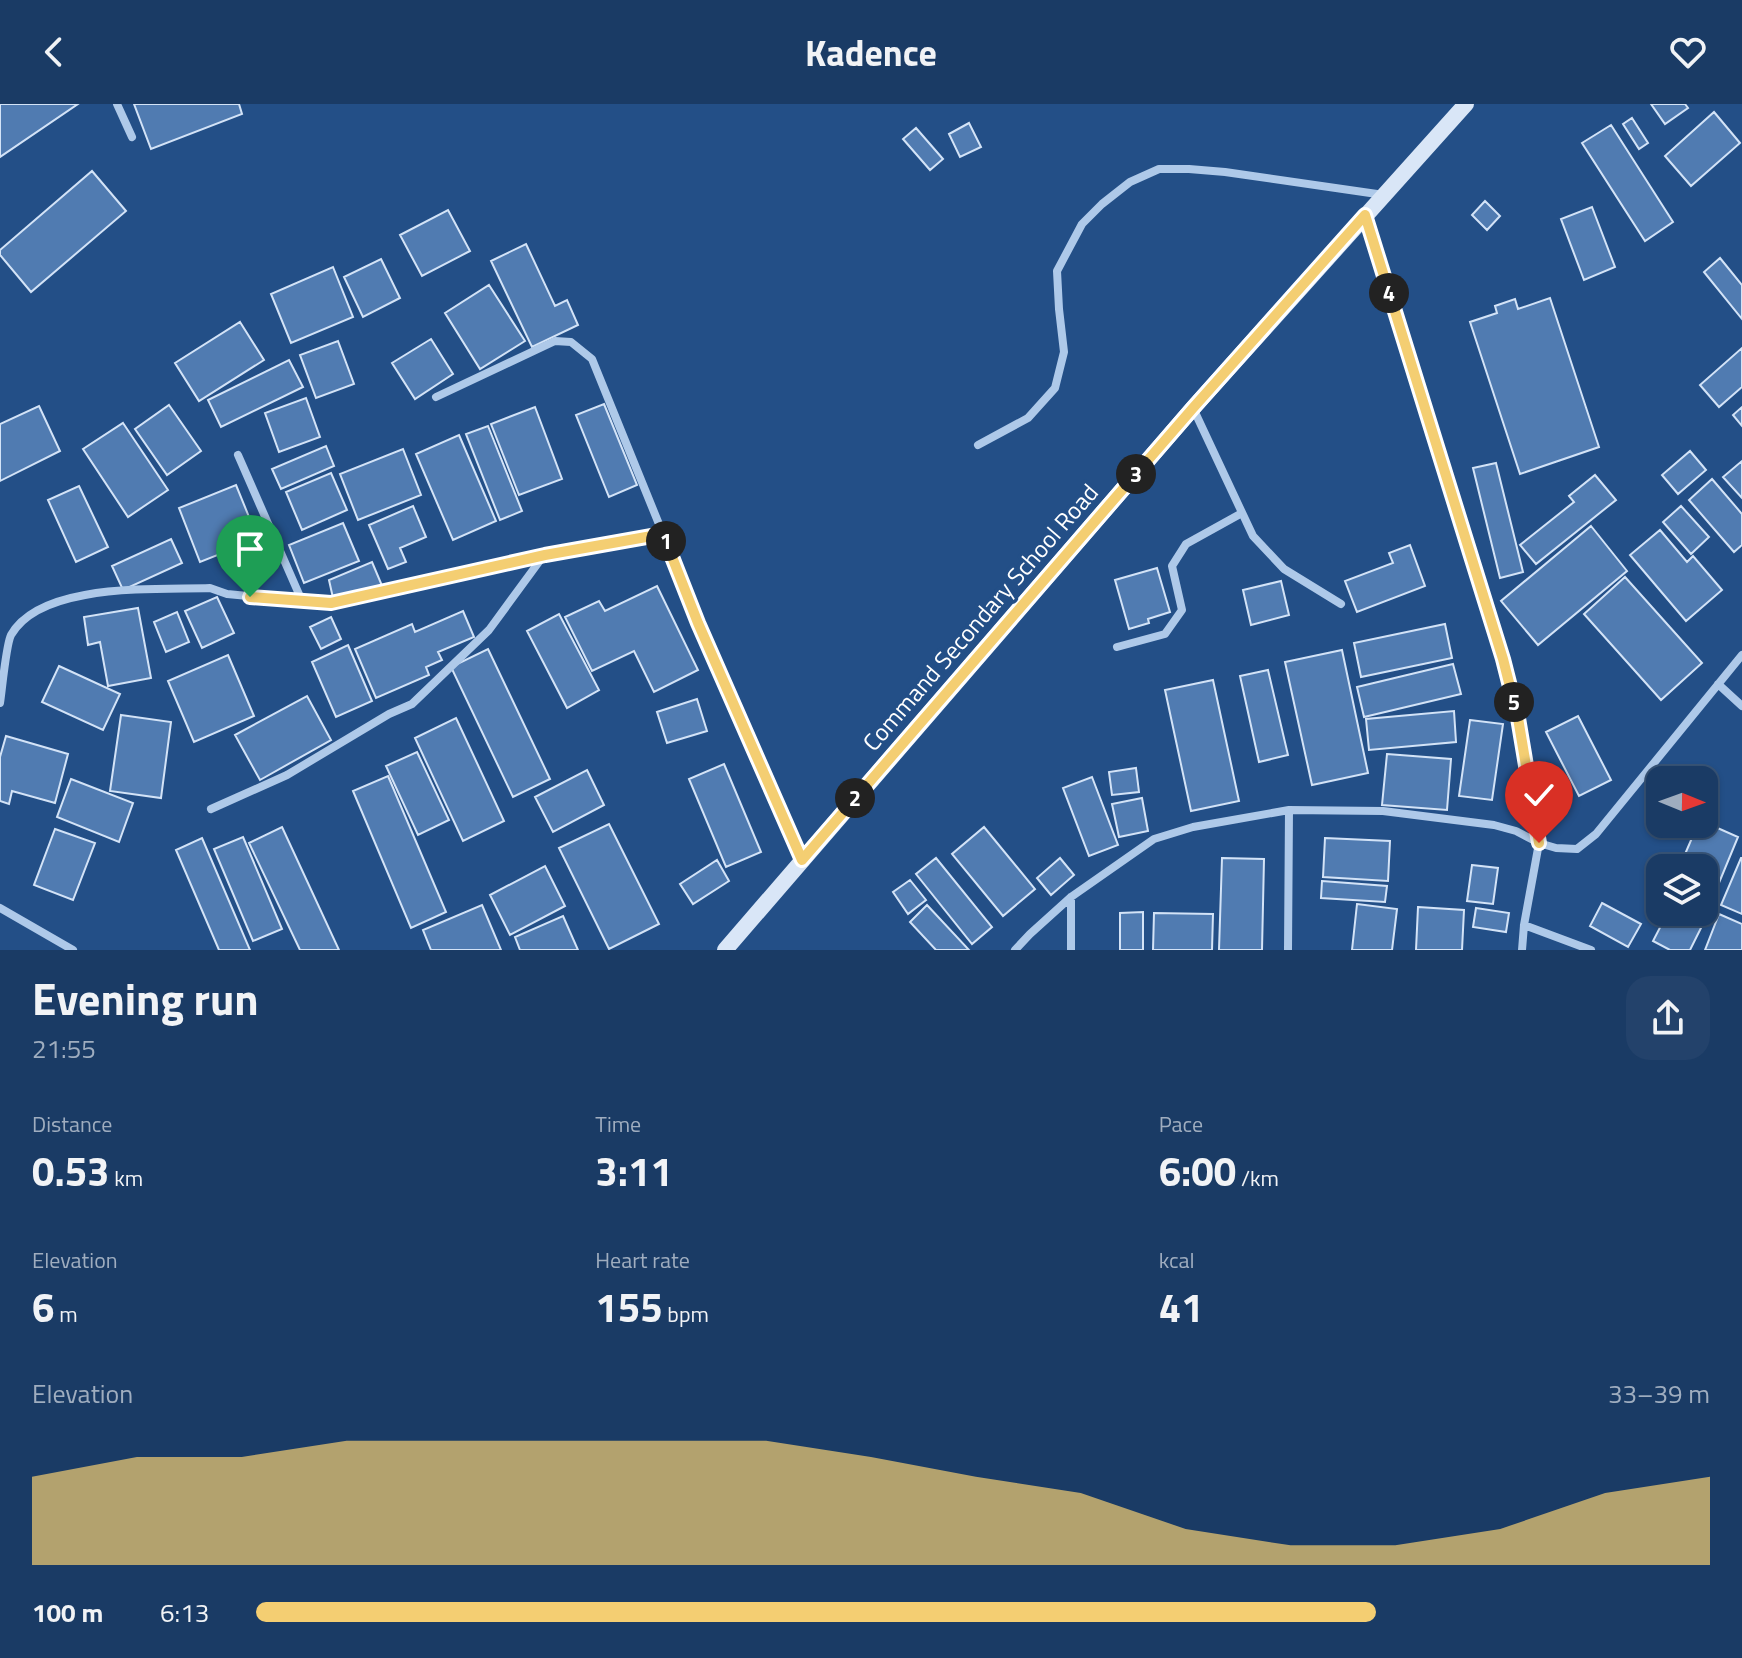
<!DOCTYPE html>
<html lang="en">
<head>
<meta charset="utf-8">
<style>
	:root { --surface:#1a3b65; --page:#23426b; --text:#f1f3f6; --muted:#9fadbf; --line:#385579; --accent:#f4ce72 }
	body { margin:0; font-family:"Titillium Web",sans-serif; background:var(--page); color:var(--text); height:100vh; display:flex; flex-direction:column; font-size:30px; white-space:nowrap }
	* { box-sizing:border-box; margin:0 }
	p { font-size:26px; color:var(--muted) }
	.icon { flex:none; width:44px; height:44px; fill:none; stroke:currentColor; stroke-width:2; stroke-linecap:round; stroke-linejoin:round }
	.map { position:relative; height:846px; overflow:hidden }
	.side { display:flex; flex-direction:column; background:var(--surface); flex:1 }
	.side>* { flex:none }
	.needle { width:52px; rotate:91deg }
	.fabs { position:absolute; left:1646px; top:662px; display:grid; gap:16px }
	.fabs a { display:grid; place-items:center; width:72px; height:72px; border-radius:16px; background:var(--surface); box-shadow:0 2px 6px #0004,0 0 0 2px var(--line); font-size:40px }
	.pin { position:absolute; display:grid; place-items:center; width:68px; height:68px; color:#fff; margin:-82px -34px; border-radius:50% 50% 50% 0; rotate:-45deg; box-shadow:0 0 8px #0007 }
	.pin .icon { rotate:45deg }
	.km { position:absolute; width:40px; height:40px; margin:-20px; border-radius:50%; background:#222; color:#fff; font-size:22px; line-height:40px; text-align:center }
	.round { display:grid; place-items:center; flex:none; width:84px; height:84px; border-radius:24px; background:var(--page) }
	.summary { display:flex; align-items:center; justify-content:space-between; height:136px; padding:0 32px }
	h1 { font-size:44px; font-weight:700; line-height:60px }
	.stats { display:grid; grid-template-columns:repeat(3,1fr); gap:12px; height:136px; padding:8px 32px }
	.stats div { display:grid; align-content:center }
	.stats b { font-size:40px; font-weight:700 }
	.stats small { font-size:22px; font-weight:400 }
	.stats p { font-size:22px }
	.chart { height:224px; padding:16px 32px }
	.chart p { display:flex; justify-content:space-between }
	.chart svg { width:100%; height:144px; margin-top:8px; fill:var(--accent); opacity:.7 }
	ul { padding:0 32px; list-style:none; font-size:26px }
	li { display:grid; grid-template-columns:128px 96px 1fr; align-items:center; height:60px }
	li i { height:20px; border-radius:10px; background:var(--accent) }
	header { display:flex; justify-content:space-between; align-items:center; height:104px; padding:0 32px; background:var(--surface); font-size:36px; font-weight:700 }
	.map>svg:first-child { display:block }
</style>
</head>
<body>
<header><svg class="icon" aria-label="back" viewBox="0 0 24 24"><path d="M15 5l-7 7 7 7"/></svg>Kadence<svg class="icon" aria-label="heart" viewBox="0 0 24 24"><path d="M12 20l-8-8c-3-5 5-10 8-4 3-6 11-1 8 4z"/></svg></header>
<div class="map">
<svg width="1742" height="846" viewBox="0 0 1742 846">
	<rect width="100%" height="100%" fill="#234f87"/>
	<path fill="#507bb1" stroke="#d3e3f7" stroke-width="2" d="M0,0H78L0,53Z
		M134,0H239L242,10L151,45Z
		M1651,0H1685L1688,4L1665,20Z
		M1714,8L1740,39L1691,82L1665,52Z
		M1632,14L1648,39L1639,45L1623,20Z
		M969,19L981,43L960,53L949,30Z
		M1611,21L1673,118L1645,137L1582,39Z
		M916,24L943,55L930,66L903,35Z
		M92,67L126,107L31,188L0,151V146Z
		M1485,97L1500,112L1487,126L1472,111Z
		M1592,103L1615,163L1584,176L1561,115Z
		M448,106L470,147L422,172L400,131Z
		M526,140L555,202L567,196L578,221L532,243L491,157Z
		M1720,154L1742,181V215L1704,168Z
		M381,155L400,194L363,213L344,173Z
		M333,163L353,213L291,239L271,190Z
		M489,181L525,237L480,265L445,209Z
		M1550,194L1599,343L1520,370L1470,218L1497,209L1495,202L1515,195L1518,205Z
		M240,218L264,256L199,297L175,259Z
		M431,235L453,270L415,295L392,259Z
		M338,237L354,280L316,294L300,251Z
		M1742,244V283L1719,303L1700,281Z
		M289,256L303,283L221,323L208,296Z
		M306,294L320,333L279,348L265,309Z
		M604,300L637,381L609,393L576,311Z
		M169,301L201,347L167,371L135,325Z
		M39,302L60,347L0,377V320Z
		M535,303L562,375L519,391L491,320Z
		M1742,303V322L1733,311Z
		M123,319L168,386L128,413L83,345Z
		M488,322L522,407L500,416L466,330Z
		M459,331L496,417L453,436L416,350Z
		M326,342L334,362L281,385L272,365Z
		M403,345L421,391L358,416L340,370Z
		M1690,347L1706,366L1678,390L1662,371Z
		M1742,357V394L1723,373Z
		M1496,359L1523,468L1500,474L1473,364Z
		M331,369L347,406L302,426L286,388Z
		M1595,371L1616,396L1536,460L1520,441L1574,398L1569,392Z
		M1712,375L1742,410V441L1734,448L1689,396Z
		M236,381L258,435L200,458L179,404Z
		M79,382L108,443L76,458L48,396Z
		M413,402L426,433L400,444L406,458L388,465L369,421Z
		M1681,402L1709,433L1691,450L1663,418Z
		M343,419L359,457L304,479L289,441Z
		M1591,422L1627,467L1538,541L1501,497Z
		M1660,426L1687,458L1693,452L1722,486L1686,517L1630,451Z
		M171,435L182,459L123,486L112,462Z
		M1410,441L1425,482L1357,508L1345,477L1393,459L1389,449Z
		M372,458L383,484L333,494L329,476Z
		M1157,464L1170,508L1148,515L1149,519L1129,525L1115,476Z
		M1625,473L1702,559L1661,596L1584,510Z
		M1281,477L1289,511L1251,521L1243,486Z
		M657,482L698,566L654,588L634,547L592,567L565,513L599,497L605,507Z
		M217,493L234,529L202,544L185,507Z
		M138,504L151,574L108,582L100,538L88,541L84,513Z
		M463,507L474,533L438,548L442,556L426,563L429,571L376,594L355,545L412,520L415,528Z
		M177,508L189,538L166,548L154,518Z
		M559,510L599,586L567,604L527,527Z
		M331,513L341,535L321,545L310,523Z
		M1445,520L1452,554L1361,573L1354,539Z
		M348,541L372,597L336,613L312,558Z
		M488,545L550,675L513,693L451,563Z
		M1342,546L1368,669L1312,681L1285,558Z
		M228,551L254,612L194,638L168,577Z
		M1453,560L1461,590L1364,613L1357,583Z
		M59,562L120,590L103,626L42,598Z
		M1268,566L1288,651L1259,658L1240,572Z
		M1213,576L1239,697L1191,707L1165,586Z
		M307,592L331,636L260,676L235,631Z
		M697,595L707,627L667,639L657,608Z
		M1454,607L1456,638L1369,646L1366,615Z
		M121,611L171,618L161,694L110,687Z
		M1578,612L1611,676L1579,692L1546,628Z
		M456,614L504,717L463,737L415,634Z
		M1470,616L1503,620L1492,696L1459,692Z
		M6,632L68,650L55,699L12,687L9,700L0,697V653Z
		M417,648L449,716L418,731L386,662Z
		M1387,650L1451,655L1447,706L1382,701Z
		M724,660L761,748L726,763L689,675Z
		M1136,664L1139,688L1112,691L1109,668Z
		M587,666L604,701L553,728L535,693Z
		M388,672L446,808L411,824L353,687Z
		M1092,673L1118,741L1089,752L1063,684Z
		M71,675L133,699L119,738L57,713Z
		M1142,694L1148,727L1119,733L1112,700Z
		M1704,718L1738,733L1714,791L1704,787V764H1679L1698,720H1704Z
		M609,720L659,820L609,845L559,744Z
		M282,723L339,846H300L249,739Z
		M984,723L1035,785L1003,812L952,750Z
		M55,725L95,739L73,796L34,781Z
		M243,733L282,825L253,837L214,745Z
		M202,734L250,846H219L176,746Z
		M1325,734L1390,737L1388,777L1323,773Z
		M936,754L992,823L972,840L916,770Z
		M1060,754L1074,771L1051,791L1037,774Z
		M1222,754L1264,755L1262,846H1219Z
		M1741,754H1742V810L1721,801Z
		M717,756L729,777L693,800L680,780Z
		M1472,761L1498,764L1493,800L1467,797Z
		M545,762L565,802L510,831L490,791Z
		M910,776L926,796L908,810L893,788Z
		M1322,777L1387,782L1385,798L1321,794Z
		M1602,799L1641,820L1628,843L1590,822Z
		M1357,800L1397,805L1392,846H1352Z
		M482,801L501,846H431L423,826Z
		M927,801L969,846H936L910,818Z
		M1418,803L1464,806L1462,846H1416Z
		M1476,804L1509,809L1506,828L1473,823Z
		M1143,808V846H1120V809Z
		M1668,808H1704L1708,810L1690,846H1670L1653,837Z
		M1154,809L1213,810L1212,846H1153Z
		M1719,810L1742,820V846H1705Z
		M563,812L578,846H520L515,833Z"/>
	<g fill="none" stroke-linecap="round" stroke-linejoin="round">
		<path stroke="#aec9e9" stroke-width="8" d="M117,0L132,33
			M1365,112L1503,555L1518,614L1539,739L1524,821L1522,846
			M436,293L555,237L571,238L592,255L663,430
			M1193,304L1253,432L1284,465L1341,500
			M978,341L1028,314L1055,284L1064,248L1059,205L1057,167L1082,120L1102,100L1130,78L1159,65H1189L1225,68L1384,91
			M238,351L302,497L331,499L545,451L663,430L698,519L802,756
			M1117,543L1165,530L1182,506L1172,462L1186,440L1242,409
			M1718,580L1742,602
			M0,599C2,586 6,541 11,531C41,478 157,486 210,484L227,490L302,497
			M211,705L287,671L389,610L412,600L489,526L544,451
			M1071,793V846
			M0,804L73,846
			M1524,821L1591,846
			M1015,846L1030,830L1071,793L1154,735L1193,723L1289,706L1383,707L1494,721L1516,727L1539,739L1556,744L1577,745L1596,730L1742,551
			M1288,846L1289,706"/>
		<path stroke="#d9e6f7" stroke-width="16" d="M725,846L1193,304L1466,0"/>
	</g>
	<g fill="none" stroke-linecap="round" stroke-linejoin="round">
		<g stroke="#fff" stroke-width="16">
			<path id="route" d="M250,493L331,499L545,451L663,430L698,519L802,756L1193,304L1365,111L1503,555L1518,614L1539,739"/>
		</g>
		<use href="#route" stroke="#f4ce72" stroke-width="10"/>
	</g>
	<g text-anchor="middle" dominant-baseline="central" stroke-width="7" stroke-linejoin="round" paint-order="stroke">
		<g font-size="24" fill="#fff" stroke="#234f87">
			<text transform="translate(980 513) rotate(-49)">Command Secondary School Road</text>
		</g>
	</g>
</svg>
<div class="fabs">
<a><svg class="needle" viewBox="-14 -14 28 28"><path d="M0-13l5 13h-10z" fill="#e53935"/><path d="M0 13l5-13h-10z" fill="#9fadbf"/></svg></a>
<a><svg class="icon" aria-label="layers" viewBox="0 0 24 24"><path d="M12 4l9 5-9 5-9-5zM3 14l9 5 9-5"/></svg></a>
</div>
<div class="pin" style="left:250px;top:493px;background:#1e9e55"><svg class="icon" aria-label="arrive" viewBox="0 0 24 24"><path d="M6 21V4h12l-3 4 3 4H6"/></svg></div>
<div class="pin" style="left:1539px;top:739px;background:#d93025"><svg class="icon" aria-label="check" viewBox="0 0 24 24"><path d="M5 12l5 5 9-10"/></svg></div>
<b class="km" style="left:666px;top:437px">1</b>
<b class="km" style="left:855px;top:694px">2</b>
<b class="km" style="left:1136px;top:370px">3</b>
<b class="km" style="left:1389px;top:189px">4</b>
<b class="km" style="left:1514px;top:598px">5</b>
</div>
<section class="side">
<div class="summary"><div><h1>Evening run</h1><p>21:55</p></div><a class="round"><svg class="icon" aria-label="share" viewBox="0 0 24 24"><path d="M12 15V3M7 8l5-5 5 5M5 13v7h14v-7"/></svg></a></div>
<div class="stats">
<div><p>Distance</p><b>0.53<small> km</small></b></div>
<div><p>Time</p><b>3:11</b></div>
<div><p>Pace</p><b>6:00<small> /km</small></b></div>
</div>
<div class="stats">
<div><p>Elevation</p><b>6<small> m</small></b></div>
<div><p>Heart rate</p><b>155<small> bpm</small></b></div>
<div><p>kcal</p><b>41</b></div>
</div>
<div class="chart"><p><span>Elevation</span>33–39 m</p>
<svg viewBox="0 0 160 44" preserveAspectRatio="none"><path d="M0 44V17L10 11L20 11L30 6L40 6L50 6L60 6L70 6L80 11L90 17L100 22L110 33L120 38L130 38L140 33L150 22L160 17V44z"/></svg>
</div>
<ul>
<li><b>100 m</b>6:13<i style="width:77%"></i></li>
</ul>
</section>
</body>
</html>
